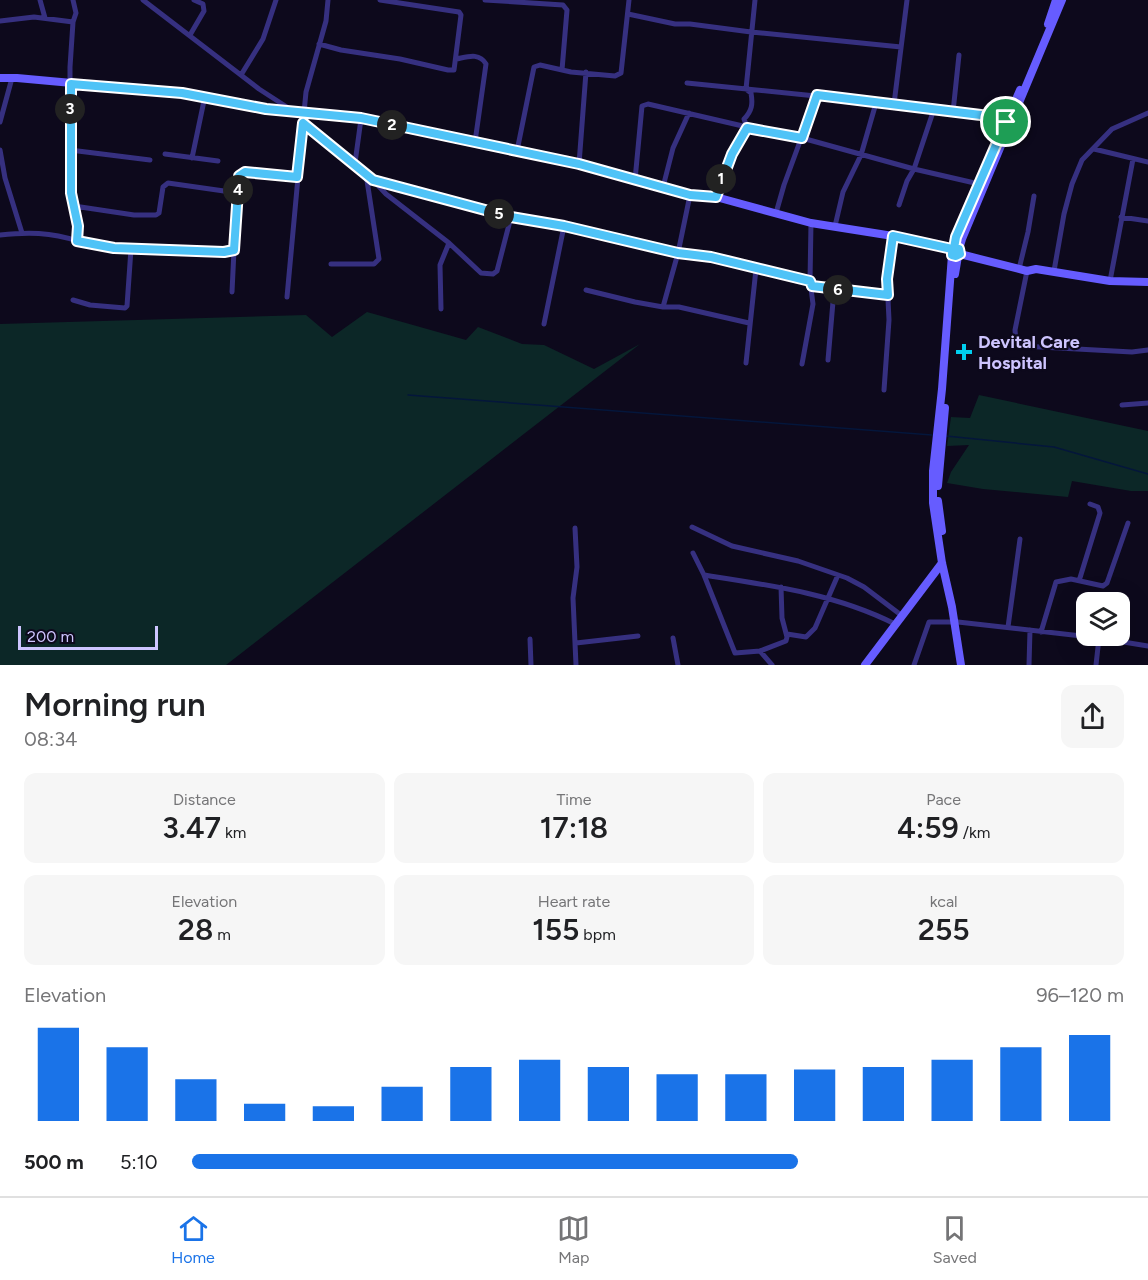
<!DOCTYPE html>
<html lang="en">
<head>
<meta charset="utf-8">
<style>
	:root { --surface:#fff; --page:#f6f6f6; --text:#202124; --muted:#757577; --line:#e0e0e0; --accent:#1a73e8 }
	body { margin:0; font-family:Figtree,sans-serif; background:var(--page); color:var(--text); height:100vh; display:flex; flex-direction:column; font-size:22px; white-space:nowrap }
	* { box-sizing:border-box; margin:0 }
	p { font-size:20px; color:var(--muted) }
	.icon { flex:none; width:33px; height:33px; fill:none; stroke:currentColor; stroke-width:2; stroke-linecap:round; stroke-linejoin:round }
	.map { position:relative; height:665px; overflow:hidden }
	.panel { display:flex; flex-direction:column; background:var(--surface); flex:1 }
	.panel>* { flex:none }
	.tools { position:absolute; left:1076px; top:592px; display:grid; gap:12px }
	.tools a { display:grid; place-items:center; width:54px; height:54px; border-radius:12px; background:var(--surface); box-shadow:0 6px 24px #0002; font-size:30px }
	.scale { position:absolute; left:18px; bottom:15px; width:140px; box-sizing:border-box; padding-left:6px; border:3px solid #cec5ff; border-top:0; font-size:16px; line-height:21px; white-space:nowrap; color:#cec5ff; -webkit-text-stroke:4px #0d091c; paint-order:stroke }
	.pin { position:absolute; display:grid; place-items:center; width:51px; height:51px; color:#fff; margin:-26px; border:3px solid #fff; border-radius:50%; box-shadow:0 2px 6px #0007 }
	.km { position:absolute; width:30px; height:30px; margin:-15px; border-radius:50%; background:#222; color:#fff; font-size:16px; line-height:30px; text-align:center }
	.round { display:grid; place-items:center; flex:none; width:63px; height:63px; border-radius:12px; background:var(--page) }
	.summary { display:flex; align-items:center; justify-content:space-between; height:102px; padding:0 24px }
	h1 { font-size:33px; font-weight:600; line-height:45px }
	.stats { display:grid; grid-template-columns:repeat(3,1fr); gap:9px; height:102px; padding:6px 24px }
	.stats div { display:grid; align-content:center; border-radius:12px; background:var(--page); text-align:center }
	.stats b { font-size:30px; font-weight:600 }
	.stats small { font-size:16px; font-weight:400 }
	.stats p { font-size:16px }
	.chart { height:168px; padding:12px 24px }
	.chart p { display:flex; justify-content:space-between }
	.chart svg { width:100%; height:108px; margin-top:6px; stroke:var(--accent); stroke-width:6 }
	ul { padding:0 24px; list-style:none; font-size:20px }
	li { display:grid; grid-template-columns:96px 72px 1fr; align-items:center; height:45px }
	li i { height:15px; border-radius:8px; background:var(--accent) }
	.menu { display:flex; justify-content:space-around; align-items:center; height:84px; border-top:2px solid var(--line); background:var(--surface); font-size:16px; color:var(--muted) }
	.menu a { display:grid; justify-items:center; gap:3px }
	.menu .current { color:var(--accent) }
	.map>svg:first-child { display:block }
</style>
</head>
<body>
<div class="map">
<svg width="1148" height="665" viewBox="0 0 1148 665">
	<rect width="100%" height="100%" fill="#0d091c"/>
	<path fill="#0c2727" d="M367,312L466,340L478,327L522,344L544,345L594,369L640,344L226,665H0V324L306,315L332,337Z
		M979,395L1148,431V491H1131L1072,481L1068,497L983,489L947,483L951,472L969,445L947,446L951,417L970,418Z"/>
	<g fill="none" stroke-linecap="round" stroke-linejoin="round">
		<path stroke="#04163b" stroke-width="1.5" d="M408,395L932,435
			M946,436L1054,447L1148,474"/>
		<path stroke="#363080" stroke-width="5" d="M40,0L45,18
			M73,0L76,13L73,22
			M143,0L259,89L293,111
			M328,0L326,21L306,92L303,123L373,180L511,217L564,226L678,253L711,257L810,281
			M485,0L563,5L567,10L562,70
			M628,14L675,24H690L751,32L901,47
			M0,21L34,17L73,22L70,67V137L71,193L79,227L77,241C51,232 27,232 0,235
			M190,35L204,11L203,4L194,0
			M319,44L341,50L400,59L448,70H454L461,15L459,12L380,0
			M456,59C467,57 479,52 486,64L475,142
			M241,75L263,39L276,0
			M687,83L894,104L989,116L1006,122
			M894,104L907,0
			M953,112L959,55
			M0,122L12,78
			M1094,149L1148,162
			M0,150L5,178L22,233
			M70,150L150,160
			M517,151L534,67L540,65L571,72L615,76L621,73L629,0
			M165,154L218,161
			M192,158L205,96
			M355,163L361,119
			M579,164L586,72
			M373,180L386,194L449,243L481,273L493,274L497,271L511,217
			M635,180L642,106L648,104L747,127L802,138L914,169L979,184
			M663,187L673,148L689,113
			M716,197L732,154L747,127L744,119C752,111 753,104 751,93L746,89L755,0
			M899,205L907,181L914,169L934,109
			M74,206L134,215H156L159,213L163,187L168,183L238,193
			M776,213L784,185L817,95
			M1121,217L1148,221
			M835,226L843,192L861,155L876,103
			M77,241L114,248L224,252L234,250L239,176L241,173L297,177
			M331,264H374L379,259L366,174
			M1019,269L1028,232L1034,196
			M1027,271L1015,330L1016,342L1022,346L1132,352L1148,350
			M1054,271L1064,214L1072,184L1082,160L1112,129L1148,113
			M1110,281L1133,159
			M812,286L888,295
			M586,290L635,302L663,307H679L749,323
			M232,292L234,250
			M287,297L303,123
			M73,300L90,305L125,308L127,306L131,249
			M663,307L678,253L690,195
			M441,309L440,265L449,243
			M544,324L564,226
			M828,360L834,290
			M746,363L756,269
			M802,364L813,304L810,281L811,223
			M884,390L889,320L887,279L893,236
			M1122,405L1148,403
			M692,527L732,546L798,561L847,578L864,587L901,615
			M575,528L577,567L573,598L576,665
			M693,553L704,575L735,653L760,651L786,641L787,637L782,618L781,587
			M704,575C769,585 836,594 895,624
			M1079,581L1100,513L1098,507L1090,504
			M958,622L1099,638L1148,646
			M1008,627L1020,539
			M1041,632L1056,582L1071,579L1103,586L1107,583L1128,523
			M787,634L806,637L815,628L838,575
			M673,638L678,665
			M530,639L531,665
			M576,643L638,636
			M760,651L772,665
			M914,665L929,622H953
			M1029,665L1030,630
			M1096,665L1099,638"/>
		<path stroke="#665cff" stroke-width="8" d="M1048,24L1056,0
			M0,78H17L182,93L266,109L361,119L579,164L690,195L716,197L811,223L893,236L952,249
			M954,248L956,237L1020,90
			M959,249L962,239L1062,0
			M960,254L1027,271L1036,269L1110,281L1148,282
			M952,255L942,389L933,471V503L942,563L952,607L961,665
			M955,274L958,256
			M938,486L945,408
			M938,501L942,531
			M865,665L942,563"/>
	</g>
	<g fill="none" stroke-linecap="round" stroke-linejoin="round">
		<g stroke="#fff" stroke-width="12">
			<path id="route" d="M71,84L182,93L266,109L361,118L579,164L690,195L716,197L732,154L747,128L802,138L817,95L989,116L1006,122L956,237L954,248L959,249L960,254L956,256L952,255V249L893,236L887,279L888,295L812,286L810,281L711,257L678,253L564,226L511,217L373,180L303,123L297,177L245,172L239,176L234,250L224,252L114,248L77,241L78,226L71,193Z"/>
		</g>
		<use href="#route" stroke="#4fc3f7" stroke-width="8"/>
	</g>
	<path fill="#00cff0" stroke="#0d091c" stroke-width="2" d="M961 343h6v6h6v6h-6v6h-6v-6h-6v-6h6z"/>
	<g text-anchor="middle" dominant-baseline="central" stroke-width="4.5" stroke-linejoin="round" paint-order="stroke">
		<g font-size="18" font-weight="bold" fill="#cec5ff" stroke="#0d091c" text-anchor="start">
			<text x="978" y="342">Devital Care<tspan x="978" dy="21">Hospital</tspan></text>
		</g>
	</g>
</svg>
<div class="tools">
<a><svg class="icon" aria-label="layers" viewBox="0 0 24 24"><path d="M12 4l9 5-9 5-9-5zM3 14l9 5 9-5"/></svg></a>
</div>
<div class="scale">200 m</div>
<div class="pin" style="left:1006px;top:122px;background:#1e9e55"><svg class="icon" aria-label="arrive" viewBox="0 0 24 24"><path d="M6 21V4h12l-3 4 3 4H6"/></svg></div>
<b class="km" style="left:721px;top:179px">1</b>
<b class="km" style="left:392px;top:125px">2</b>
<b class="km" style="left:70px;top:109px">3</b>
<b class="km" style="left:238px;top:190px">4</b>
<b class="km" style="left:499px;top:214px">5</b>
<b class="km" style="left:838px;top:290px">6</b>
</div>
<section class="panel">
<div class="summary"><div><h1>Morning run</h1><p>08:34</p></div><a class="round"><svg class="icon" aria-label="share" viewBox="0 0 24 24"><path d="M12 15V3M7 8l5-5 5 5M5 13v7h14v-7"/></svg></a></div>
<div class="stats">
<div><p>Distance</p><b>3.47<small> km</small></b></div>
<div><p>Time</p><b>17:18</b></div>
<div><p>Pace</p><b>4:59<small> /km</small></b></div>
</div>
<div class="stats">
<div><p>Elevation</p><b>28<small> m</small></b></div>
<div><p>Heart rate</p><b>155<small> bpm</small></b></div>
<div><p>kcal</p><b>255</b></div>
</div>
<div class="chart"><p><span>Elevation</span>96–120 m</p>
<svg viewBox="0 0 160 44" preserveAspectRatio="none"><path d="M5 44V6M15 44V14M25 44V27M35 44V37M45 44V38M55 44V30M65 44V22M75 44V19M85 44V22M95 44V25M105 44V25M115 44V23M125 44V22M135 44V19M145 44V14M155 44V9"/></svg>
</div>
<ul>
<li><b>500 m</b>5:10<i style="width:65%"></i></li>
</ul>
</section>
<nav class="menu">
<a class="current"><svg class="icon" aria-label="home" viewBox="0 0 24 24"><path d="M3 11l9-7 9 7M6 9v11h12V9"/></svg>Home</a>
<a><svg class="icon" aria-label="map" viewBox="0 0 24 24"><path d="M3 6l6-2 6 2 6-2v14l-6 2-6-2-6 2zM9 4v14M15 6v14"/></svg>Map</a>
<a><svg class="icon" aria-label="saved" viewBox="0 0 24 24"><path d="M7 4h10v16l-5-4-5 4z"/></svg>Saved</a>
</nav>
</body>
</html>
